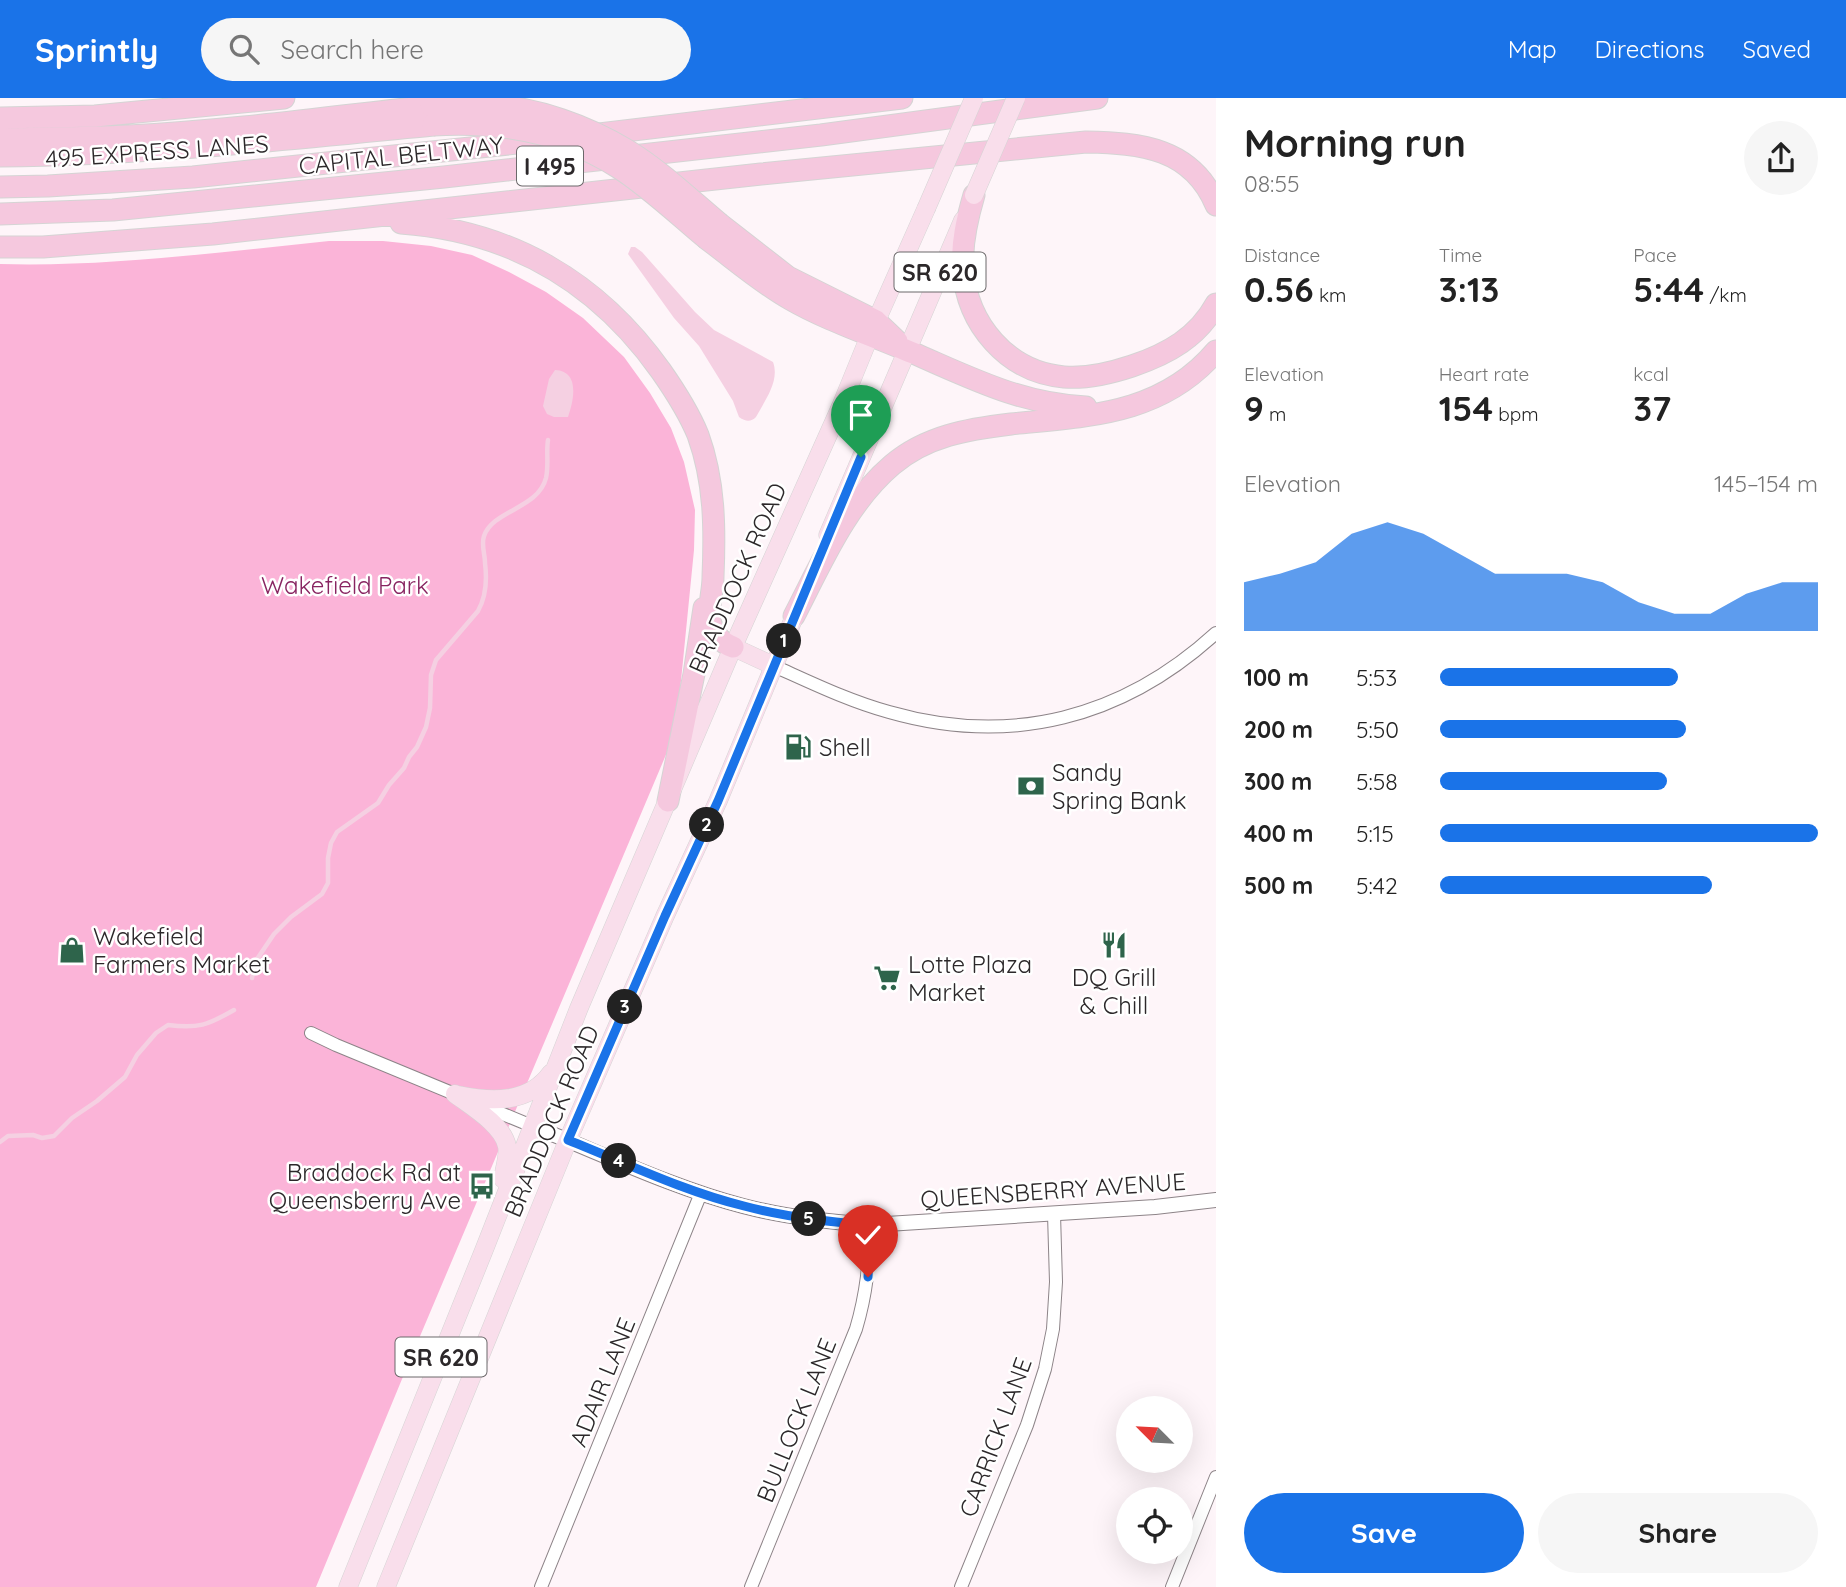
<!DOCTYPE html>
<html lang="en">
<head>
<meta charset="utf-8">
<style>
	:root { --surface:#fff; --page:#f6f6f6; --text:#222; --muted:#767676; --accent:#1a73e8 }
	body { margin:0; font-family:Quicksand,sans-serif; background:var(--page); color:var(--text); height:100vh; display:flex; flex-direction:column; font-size:26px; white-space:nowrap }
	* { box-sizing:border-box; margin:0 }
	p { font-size:23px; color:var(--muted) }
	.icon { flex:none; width:38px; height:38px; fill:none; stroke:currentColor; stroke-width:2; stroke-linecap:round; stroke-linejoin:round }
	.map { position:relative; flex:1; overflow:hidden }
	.details { display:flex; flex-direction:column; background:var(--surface); width:630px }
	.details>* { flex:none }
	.needle { width:46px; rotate:294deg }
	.buttons { position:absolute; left:1116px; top:1298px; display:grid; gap:14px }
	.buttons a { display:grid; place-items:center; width:77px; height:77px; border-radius:50%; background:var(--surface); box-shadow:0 7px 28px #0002; font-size:35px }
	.pin { position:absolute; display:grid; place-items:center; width:60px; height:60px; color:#fff; margin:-72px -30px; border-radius:50% 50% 50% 0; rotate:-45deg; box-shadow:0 0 7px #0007 }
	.pin .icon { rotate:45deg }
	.km { position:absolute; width:35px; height:35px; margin:-18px; border-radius:50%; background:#222; color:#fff; font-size:19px; line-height:35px; text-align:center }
	.round { display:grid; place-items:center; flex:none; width:74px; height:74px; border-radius:37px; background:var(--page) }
	.headline { display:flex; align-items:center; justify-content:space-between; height:119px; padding:0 28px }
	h1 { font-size:38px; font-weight:700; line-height:52px }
	.figures { display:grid; grid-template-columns:repeat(3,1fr); gap:10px; height:119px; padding:7px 28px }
	.figures div { display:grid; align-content:center }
	.figures b { font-size:35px; font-weight:700 }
	.figures small { font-size:19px; font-weight:400 }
	.figures p { font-size:19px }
	.chart { height:196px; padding:14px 28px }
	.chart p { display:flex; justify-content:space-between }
	.chart svg { width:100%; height:126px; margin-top:7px; fill:var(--accent); opacity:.7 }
	.cta { display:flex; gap:14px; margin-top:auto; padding:14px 28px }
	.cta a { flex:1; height:80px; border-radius:42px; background:var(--accent); color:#fff; font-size:28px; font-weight:700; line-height:80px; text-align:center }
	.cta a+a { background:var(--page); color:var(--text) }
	ul { padding:0 28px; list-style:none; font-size:23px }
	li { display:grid; grid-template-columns:112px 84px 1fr; align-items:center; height:52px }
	li i { height:18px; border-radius:9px; background:var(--accent) }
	header { display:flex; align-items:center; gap:42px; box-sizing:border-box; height:98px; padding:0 35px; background:var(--accent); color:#fff }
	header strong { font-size:33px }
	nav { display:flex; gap:38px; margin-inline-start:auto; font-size:24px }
	.search { width:490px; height:63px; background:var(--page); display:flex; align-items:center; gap:18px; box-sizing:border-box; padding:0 24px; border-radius:38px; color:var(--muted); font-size:26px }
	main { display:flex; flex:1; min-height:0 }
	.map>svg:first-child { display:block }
</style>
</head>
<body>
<header>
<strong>Sprintly</strong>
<div class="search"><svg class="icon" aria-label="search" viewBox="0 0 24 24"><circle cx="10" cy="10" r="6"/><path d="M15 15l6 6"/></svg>Search here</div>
<nav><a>Map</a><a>Directions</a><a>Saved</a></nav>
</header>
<main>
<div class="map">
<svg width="1216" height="1489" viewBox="0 0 1216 1489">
	<rect width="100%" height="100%" fill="#fef5f9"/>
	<path fill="#fbb4d8" d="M329,143H383L431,148L472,157L509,174L546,194L583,220L624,259L650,295L671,330L684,364L695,412L694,452L676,633L407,1269L316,1489H0V166C110,169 220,154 329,143Z"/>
	<path fill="#f5d0e2" d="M631,149H635L642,154L695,214L714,232L773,264C780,283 765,302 756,319C751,324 746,324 739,319L733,303L699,248L674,220L628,156Z
		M555,272C580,273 574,302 568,319H554L547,316L543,308L549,281Z"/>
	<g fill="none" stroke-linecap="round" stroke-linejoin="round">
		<path stroke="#f5d0e2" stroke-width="4.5" d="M252,880L255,864L274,836L291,819L322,796L328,785V760L331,745L337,734L378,705L389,687L404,670L409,659L417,649L426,629L430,610L431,577L436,562L478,513C486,499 487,481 485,465C485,456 481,447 484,438C493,412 538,411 546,380C549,367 546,354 548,342
			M0,1044L8,1038L33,1037L42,1040L54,1038L72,1020L97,1003L125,979L137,957L156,935L168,927C198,931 208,927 234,912"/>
		<g stroke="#8d8488" stroke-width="14">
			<path id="minor" d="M774,568C812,585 849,603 889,614C1011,649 1123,620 1216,535
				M311,935L336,947L532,1028
				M541,1489L701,1095
				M751,1489L856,1231C867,1194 869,1165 871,1127
				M961,1489L1027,1327L1045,1271L1053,1231L1056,1184L1054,1116
				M1172,1489L1216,1379"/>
		</g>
		<g stroke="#8d8488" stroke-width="16">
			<path id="tertiary" d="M532,1028C601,1055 671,1089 743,1108C785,1119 828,1124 871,1127L1155,1109L1216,1102"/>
		</g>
		<g stroke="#d5d4d4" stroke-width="19">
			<path id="primary" d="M828,437L963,122
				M733,549L774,568
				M455,996C471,1008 503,1027 507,1048C509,1057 504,1071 503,1081
				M458,997C491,1004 529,1006 551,975
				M348,1489L484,1152L579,910L733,549L841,308L870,237L926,111
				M386,1489L568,1042L665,818L718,703L800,505"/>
		</g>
		<g stroke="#d5d4d4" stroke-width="23">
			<path id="motorway" d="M0,20L95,18L284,0
				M591,37L902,0
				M0,41C43,40 86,40 128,38C230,33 331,19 431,8
				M0,58C144,57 289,41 433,27
				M0,89L48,88L193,79L556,41
				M974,97C967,121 961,146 963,171C967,226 1007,274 1064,279C1087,281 1111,275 1132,268C1168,256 1198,239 1216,206
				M0,116L113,112L444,79L821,37L1097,0
				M401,125C511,133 598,184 661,273C675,293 689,315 698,337C715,384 715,431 713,479C713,493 708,509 710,522C712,534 721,545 733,549
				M720,126L788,179L876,223L897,243
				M707,141C734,161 760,184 790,201C828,223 872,237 913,255C971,280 1021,306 1086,309
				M0,149H43L213,136L761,76L1086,44C1141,45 1192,50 1216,107
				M794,518C821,466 846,406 892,367C926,338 968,331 1011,326C1088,318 1162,317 1216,253
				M668,703L694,576L704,510"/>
		</g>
		<use href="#minor" stroke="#fff" stroke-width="12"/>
		<use href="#tertiary" stroke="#fff" stroke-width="14"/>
		<use href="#primary" stroke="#f9deeb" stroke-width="18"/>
		<use href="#motorway" stroke="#f5c8de" stroke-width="21"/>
		<g stroke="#d5d4d4" stroke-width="19" stroke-linecap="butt">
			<path id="primary-bridge" d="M974,97L1016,0
				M926,111L974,0"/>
		</g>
		<g stroke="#d5d4d4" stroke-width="23" stroke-linecap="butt">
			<path id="motorway-bridge" d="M431,8C451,7 471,5 490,7C538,10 587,28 627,52C660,72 690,101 720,126
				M433,27C498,23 563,34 619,70C650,90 678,117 707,141"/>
		</g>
		<use href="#primary-bridge" stroke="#f9deeb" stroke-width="18"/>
		<use href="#motorway-bridge" stroke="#f5c8de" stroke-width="21"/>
	</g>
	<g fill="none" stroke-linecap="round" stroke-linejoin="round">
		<g stroke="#fff" stroke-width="14">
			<path id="route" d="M861,359L718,703L665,818L568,1042C626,1065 683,1093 744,1108C785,1119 828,1124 871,1127L868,1179"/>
		</g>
		<use href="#route" stroke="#1a73e8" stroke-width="9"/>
	</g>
	<defs>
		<g id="fuel-bare" transform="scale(2.1)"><path d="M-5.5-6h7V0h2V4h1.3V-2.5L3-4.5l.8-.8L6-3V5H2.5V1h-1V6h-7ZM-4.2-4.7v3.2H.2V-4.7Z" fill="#2e644b" stroke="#fff" stroke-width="2.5" paint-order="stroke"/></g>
		<g id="bank-bare" transform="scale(2.1)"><path d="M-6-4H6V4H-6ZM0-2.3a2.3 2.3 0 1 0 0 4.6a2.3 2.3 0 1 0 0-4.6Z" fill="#2e644b" stroke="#fff" stroke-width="2.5" paint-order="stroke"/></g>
		<g id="restaurant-bare" transform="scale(2.1)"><path d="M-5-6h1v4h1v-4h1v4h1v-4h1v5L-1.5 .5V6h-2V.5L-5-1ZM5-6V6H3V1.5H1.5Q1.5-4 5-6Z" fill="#2e644b" stroke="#fff" stroke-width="2.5" paint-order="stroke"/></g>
		<g id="shop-bare" transform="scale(2.1)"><path d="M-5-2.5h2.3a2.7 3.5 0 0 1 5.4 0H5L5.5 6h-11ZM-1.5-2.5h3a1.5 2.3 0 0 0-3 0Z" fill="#2e644b" stroke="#fff" stroke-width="2.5" paint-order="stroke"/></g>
		<g id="supermarket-bare" transform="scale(2.1)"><path d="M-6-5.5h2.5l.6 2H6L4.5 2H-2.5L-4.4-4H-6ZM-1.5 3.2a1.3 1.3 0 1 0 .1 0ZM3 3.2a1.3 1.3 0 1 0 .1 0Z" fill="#2e644b" stroke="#fff" stroke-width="2.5" paint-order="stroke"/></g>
		<g id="bus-bare" transform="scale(2.1)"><path d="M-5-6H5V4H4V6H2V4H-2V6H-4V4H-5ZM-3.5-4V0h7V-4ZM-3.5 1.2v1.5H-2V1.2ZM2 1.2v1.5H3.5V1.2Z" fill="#2e644b" stroke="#fff" stroke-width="2.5" paint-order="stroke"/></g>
	</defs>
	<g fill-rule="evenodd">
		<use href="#fuel-bare" x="798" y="649"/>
		<use href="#bank-bare" x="1031" y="688"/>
		<use href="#restaurant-bare" x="1114" y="847"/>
		<use href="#shop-bare" x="72" y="852"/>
		<use href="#supermarket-bare" x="887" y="880"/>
		<use href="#bus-bare" x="482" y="1088"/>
	</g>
	<g text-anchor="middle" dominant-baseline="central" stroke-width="5" stroke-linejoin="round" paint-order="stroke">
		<g fill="#fff" stroke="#6b686a" stroke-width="2">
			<rect x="517" y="48.5" width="66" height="39" rx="5"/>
			<rect x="894.5" y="154.5" width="91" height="39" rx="5"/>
			<rect x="395.5" y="1239.5" width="91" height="39" rx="5"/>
		</g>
		<g font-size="23" font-weight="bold" fill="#2c282a">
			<text x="550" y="68">I 495</text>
			<text x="940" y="174">SR 620</text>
			<text x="441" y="1259">SR 620</text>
		</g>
		<g font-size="24" fill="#2c282a" stroke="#fff">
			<text transform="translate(157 53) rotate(-4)">495 EXPRESS LANES</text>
			<text transform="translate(401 57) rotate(-6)">CAPITAL BELTWAY</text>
			<text transform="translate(737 480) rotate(-66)">BRADDOCK ROAD</text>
			<text transform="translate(551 1023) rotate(-67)">BRADDOCK ROAD</text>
			<text transform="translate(1053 1092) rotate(-4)">QUEENSBERRY AVENUE</text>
			<text transform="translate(602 1284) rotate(-68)">ADAIR LANE</text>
			<text transform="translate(796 1322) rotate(-68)">BULLOCK LANE</text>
			<text transform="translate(995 1339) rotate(-70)">CARRICK LANE</text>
		</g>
		<g font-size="24" fill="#882461" stroke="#fff">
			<text x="345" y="487">Wakefield Park</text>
		</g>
		<g font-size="24" fill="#2c282a" stroke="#fff" text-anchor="start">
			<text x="819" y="649">Shell</text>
			<text x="1052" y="674">Sandy<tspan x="1052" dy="28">Spring Bank</tspan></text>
			<text x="93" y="838">Wakefield<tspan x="93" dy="28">Farmers Market</tspan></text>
			<text x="908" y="866">Lotte Plaza<tspan x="908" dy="28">Market</tspan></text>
			<text x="1114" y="879" text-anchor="middle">DQ Grill<tspan x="1114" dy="28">&amp; Chill</tspan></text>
			<text x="461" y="1074" text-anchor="end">Braddock Rd at<tspan x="461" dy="28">Queensberry Ave</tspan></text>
		</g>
	</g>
</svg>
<div class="buttons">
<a><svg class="needle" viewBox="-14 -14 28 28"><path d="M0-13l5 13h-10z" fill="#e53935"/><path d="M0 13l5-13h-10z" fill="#767676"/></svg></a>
<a><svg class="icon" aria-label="locate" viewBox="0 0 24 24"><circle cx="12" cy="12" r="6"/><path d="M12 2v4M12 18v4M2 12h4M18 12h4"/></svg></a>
</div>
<div class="pin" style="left:861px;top:359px;background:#1e9e55"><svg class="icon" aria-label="arrive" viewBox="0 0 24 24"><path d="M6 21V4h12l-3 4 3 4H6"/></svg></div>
<div class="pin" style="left:868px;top:1179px;background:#d93025"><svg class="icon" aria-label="check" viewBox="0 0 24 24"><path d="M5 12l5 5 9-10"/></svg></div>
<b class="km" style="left:784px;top:543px">1</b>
<b class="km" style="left:707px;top:727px">2</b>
<b class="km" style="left:625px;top:909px">3</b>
<b class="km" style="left:619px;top:1063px">4</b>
<b class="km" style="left:809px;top:1121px">5</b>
</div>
<section class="details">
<div class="headline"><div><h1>Morning run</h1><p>08:55</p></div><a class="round"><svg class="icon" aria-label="share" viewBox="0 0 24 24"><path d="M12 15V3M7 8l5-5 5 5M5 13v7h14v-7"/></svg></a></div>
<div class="figures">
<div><p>Distance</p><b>0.56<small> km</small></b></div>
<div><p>Time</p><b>3:13</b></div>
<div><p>Pace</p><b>5:44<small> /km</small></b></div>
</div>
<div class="figures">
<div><p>Elevation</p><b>9<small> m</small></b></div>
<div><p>Heart rate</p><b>154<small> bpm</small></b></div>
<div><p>kcal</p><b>37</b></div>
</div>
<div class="chart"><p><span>Elevation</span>145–154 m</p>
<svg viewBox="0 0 160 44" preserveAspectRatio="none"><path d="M0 44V27L10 24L20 20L30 10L40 6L50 10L60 17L70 24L80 24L90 24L100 27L110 34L120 38L130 38L140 31L150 27L160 27V44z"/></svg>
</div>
<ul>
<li><b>100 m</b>5:53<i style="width:63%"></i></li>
<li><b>200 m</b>5:50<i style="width:65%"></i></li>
<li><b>300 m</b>5:58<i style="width:60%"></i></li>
<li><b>400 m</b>5:15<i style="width:100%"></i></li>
<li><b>500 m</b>5:42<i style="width:72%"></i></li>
</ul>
<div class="cta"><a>Save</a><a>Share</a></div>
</section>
</main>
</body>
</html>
